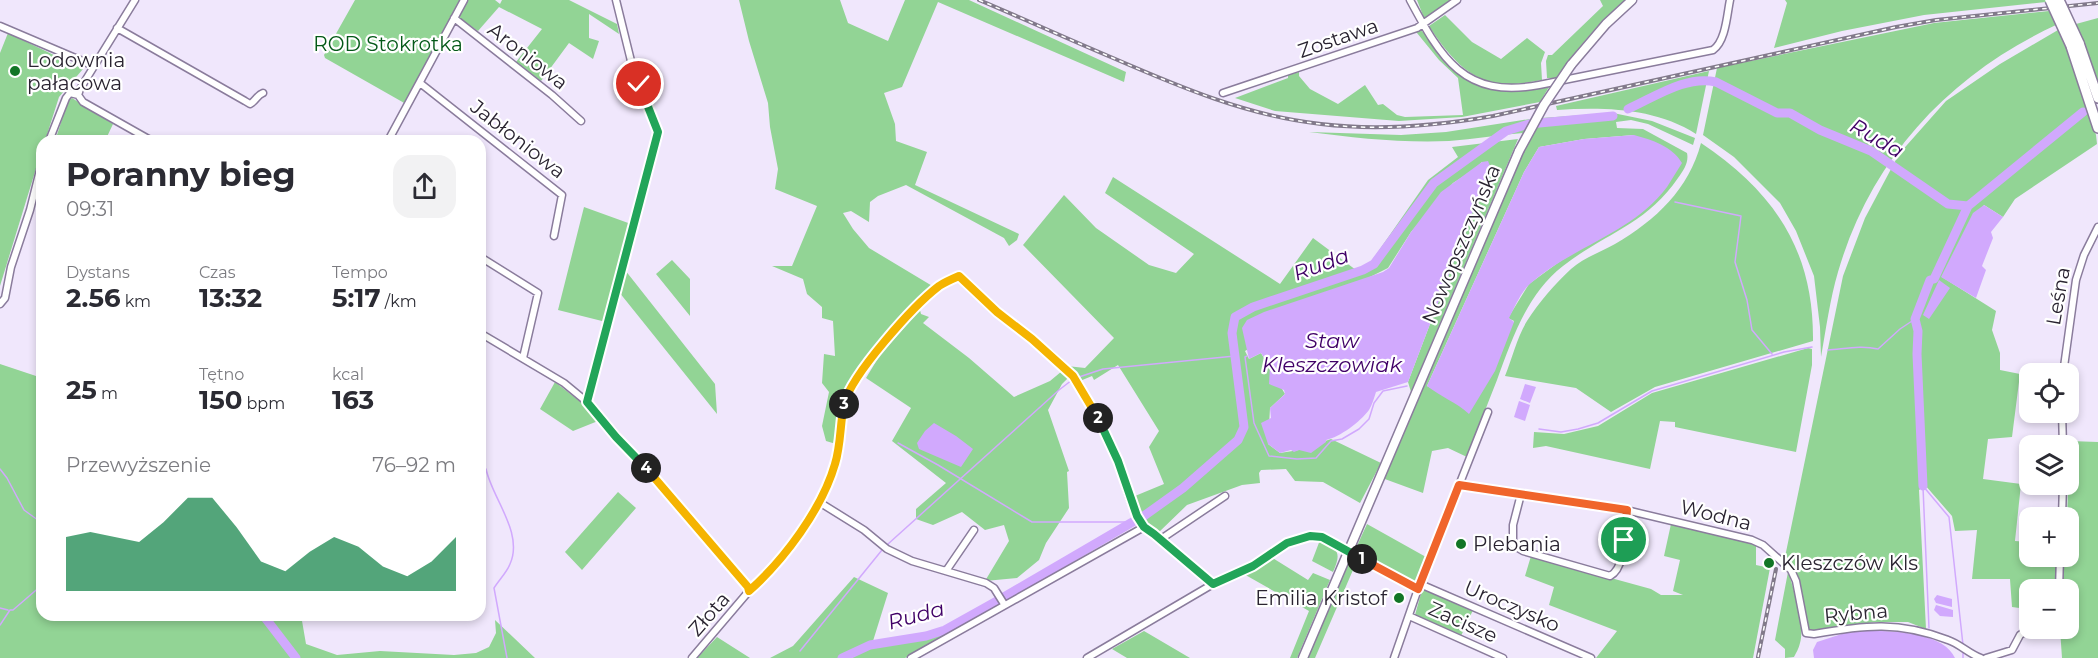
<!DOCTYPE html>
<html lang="pl">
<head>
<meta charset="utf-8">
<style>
	:root { --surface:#fff; --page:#f2f2f3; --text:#2b2b33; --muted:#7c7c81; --accent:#0b8043 }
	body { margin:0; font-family:Montserrat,sans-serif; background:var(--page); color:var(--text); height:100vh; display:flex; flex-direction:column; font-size:22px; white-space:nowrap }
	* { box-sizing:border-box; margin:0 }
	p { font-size:20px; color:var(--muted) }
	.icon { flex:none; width:33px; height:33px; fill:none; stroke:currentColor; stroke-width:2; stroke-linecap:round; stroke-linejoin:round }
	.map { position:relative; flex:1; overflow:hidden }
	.panel { position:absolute; left:36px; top:135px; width:450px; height:486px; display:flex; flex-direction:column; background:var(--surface); border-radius:18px; box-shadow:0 3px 9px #0003 }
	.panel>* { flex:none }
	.tools { position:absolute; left:2019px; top:363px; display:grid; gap:12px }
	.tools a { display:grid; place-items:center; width:60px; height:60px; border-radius:12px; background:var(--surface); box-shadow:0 3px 9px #0003; font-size:30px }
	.pin { position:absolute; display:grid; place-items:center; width:51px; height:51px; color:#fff; margin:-26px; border:3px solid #fff; border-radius:50%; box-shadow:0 2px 6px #0007 }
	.km { position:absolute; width:30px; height:30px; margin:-15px; border-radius:50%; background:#222; color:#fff; font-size:16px; line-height:30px; text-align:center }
	.round { display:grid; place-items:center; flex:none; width:63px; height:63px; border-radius:18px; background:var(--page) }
	.summary { display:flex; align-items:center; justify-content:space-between; height:102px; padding:0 30px }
	h1 { font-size:33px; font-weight:700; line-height:45px }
	.metrics { display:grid; grid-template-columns:repeat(3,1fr); gap:9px; height:102px; padding:6px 30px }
	.metrics div { display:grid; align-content:center }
	.metrics b { font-size:26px; font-weight:700 }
	.metrics small { font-size:16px; font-weight:400 }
	.metrics p { font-size:16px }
	.chart { height:168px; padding:12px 30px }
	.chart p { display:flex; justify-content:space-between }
	.chart svg { width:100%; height:108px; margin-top:6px; fill:var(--accent); opacity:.7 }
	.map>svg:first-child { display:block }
</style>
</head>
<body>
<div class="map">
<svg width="2098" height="658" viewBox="0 0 2098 658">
	<rect width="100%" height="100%" fill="#f0e7fc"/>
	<path fill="#92d495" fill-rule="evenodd" d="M355,0H461L406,104L325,58L324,55Z
		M467,0H495L500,4L502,0H569L617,24L619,34L589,14V38L599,41L593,59L569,43L541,81L516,62L542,29L499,7L478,31L457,17Z
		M739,0H840L848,23L888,41L905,0H969L1126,72L1124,82L938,2L902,87L884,93L895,124L896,141L927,152L915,185L1019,234L1017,240L1009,246L1004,238L906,185L878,196L870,202L869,222L851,211L843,213L853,229L869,248L934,287C906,317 858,359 843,398C838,411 838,429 836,444L826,441L822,426L829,392L822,383L824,354L835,356L833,321L822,318V307L807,294L803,279L772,266H792L817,206L775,189L778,169L770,127L768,103L749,41Z
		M1417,0H1454L1424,18Z
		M1600,0H1625C1599,22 1576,50 1556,78H1547L1546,61L1548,55H1552L1603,6Z
		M1785,0H2045L2046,2L1924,15L1842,31L1774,48L1787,3Z
		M2049,11L2056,25C1950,74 1871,158 1838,272C1830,299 1826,329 1821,357L1820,327L1814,276L1796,231L1780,203L1734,157L1703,135L1717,68L1934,23Z
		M1445,15L1472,42L1501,59L1527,38L1545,52L1541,63L1542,80C1530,82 1517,85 1504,84C1469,83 1446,52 1429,26Z
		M2098,18V85L2076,24Z
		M1420,30C1430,35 1432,48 1439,56C1470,93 1505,93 1549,87L1540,102L1462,117L1399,121L1275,111L1235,98L1288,78V75L1299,72V76L1310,89L1338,104L1365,85L1378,105L1383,104L1397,115L1405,117L1463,115L1458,78L1439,60L1417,33L1416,31Z
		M2058,30L2074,65L2096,135L2097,144L2015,199L2003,217L1984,205L1942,277L1996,311L1992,330L2000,353V370L2020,374L2012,437L1988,439L1983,479L2021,484L2015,541L2029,542L2030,556L2058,557L2057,589L2030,590L2029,618L2027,609L2012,607L2010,579H1972L1977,530L1955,531L1952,516L1925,485L1919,490L1926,629L1908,622H1875L1813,632L1807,630C1803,604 1802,578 1785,557L1843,276L1865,218L1899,154L1946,101L2000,64Z
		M8,33L83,69L59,97L45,141H42V149L0,286V53Z
		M1709,71L1696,134C1655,108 1605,107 1557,110L1556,106Z
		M72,98L113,124L105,141H55L68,101Z
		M1613,113L1652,121L1695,138L1693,145L1648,124L1631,120L1616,122L1617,128L1643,129L1687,153C1689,162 1684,170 1678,178C1646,225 1605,233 1563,266C1527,294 1512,339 1497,380C1487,405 1477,431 1467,457L1448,448L1432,451L1423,493L1382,478L1524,150L1541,118ZM1634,135L1644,210L1559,262L1529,284L1508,318L1514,321L1469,413L1456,402L1427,386L1524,172L1539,147L1584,139Z
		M1530,119L1523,133C1499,135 1474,139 1449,141C1402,143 1355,138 1309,132L1401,135L1446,132Z
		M1518,139L1411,392L1408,382L1490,166L1482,162L1472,171L1453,183L1411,232L1388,268L1366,279L1245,351L1249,359L1261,353L1285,394L1270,408L1268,444L1280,453L1299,450L1331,439L1381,463L1360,503L1323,482L1295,481L1286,469L1261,470L1259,473L1260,483L1242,485L1187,505L1158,533L1146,525L1135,496L1164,484L1149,447L1159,431L1118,365L1094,380L1092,376L1080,381L1067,366L1085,368L1114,338L1023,245L1064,195L1096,228L1149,265L1176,273L1194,254L1105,193L1113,177L1280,284L1313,238L1356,270L1371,262L1428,180L1458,157L1452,147Z
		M1701,143C1774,192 1814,250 1813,341L1655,387L1611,412L1576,388L1505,376C1512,359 1517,337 1527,321C1539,302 1555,284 1571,269C1583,258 1601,252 1615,244C1656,220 1689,189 1701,143Z
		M584,207L631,224L606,322L558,310Z
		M672,260L690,279V316L656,274Z
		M625,270L715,384L717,414L619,292Z
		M920,310L921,314L929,317L923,323L969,358L1014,397L1050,381L1062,371L1069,377L1062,384L1048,410L1069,471L1067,472L1069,508L1046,543L1039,560L1017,578L985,581L1009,541L1004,525L985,530L962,512L933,525L916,519V509L946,483L892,441L911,408L866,378L880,355Z
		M1808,348L1812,349V365L1796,452L1675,427V422L1660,421L1650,469L1546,446L1533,448L1534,432L1564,434L1598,426L1652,393Z
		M0,364L42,378V615H301L306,644L337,655L380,651L454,655L476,653L489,647L496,633L495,620L535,658H0Z
		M555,382L582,403L598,421L573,431L540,409Z
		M2070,441L2098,442V658H2062L2060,629L2068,628V590L2062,589L2065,557L2068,556V518L2067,517Z
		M618,492L636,508L582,570L565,552Z
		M1367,524L1426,557L1418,582L1413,583L1359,552L1356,548Z
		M1671,524L1756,544V565L1770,568L1753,658H1596L1617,631L1549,605L1554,587L1525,576L1531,556L1651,589L1661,595H1683L1673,591L1680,560L1664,556Z
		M1320,540C1338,549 1342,552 1333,572L1312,561Z
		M1271,557L1308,580L1313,573L1330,580L1297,658H1290L1309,611L1242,573Z
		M1349,562L1353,570L1315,658H1307Z
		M1788,572C1794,588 1805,627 1800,643C1799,648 1796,653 1794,657L1785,658V649L1775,640Z
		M854,577L888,593L873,641L933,631L1000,604L905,658H770L793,646Z
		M1425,588L1473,610L1461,636L1415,615L1422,590Z
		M1144,631L1190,658H1127L1112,649Z
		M717,637L750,658H697Z"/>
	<path fill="#d1a9fd" d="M1634,135C1652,140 1672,146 1682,163C1677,171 1672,179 1667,187C1634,232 1572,247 1531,283C1521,291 1515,307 1509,318L1514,322L1495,371L1469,414C1456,402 1441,397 1427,386L1524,172L1539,147L1584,139Z
		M1488,161L1490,166L1408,382L1376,392C1374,398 1372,405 1369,410C1360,422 1340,437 1326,440V442L1311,453L1299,450L1294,452L1291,450L1280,453L1268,444L1261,423L1271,418L1270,408L1285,394L1284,390L1269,384L1270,366L1261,353L1249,359L1242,328L1247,320L1264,312L1383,272L1389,268L1411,232L1441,192L1482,162Z
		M1984,205L2003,217L1991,232L1993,238L1982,266L1986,270L1976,298L1941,277L1973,213Z
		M1939,280L1950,288L1929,319L1923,315Z
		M1525,384L1536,387L1530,403L1520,399Z
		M1519,401L1530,405L1525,421L1514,417Z
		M934,423L956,436L973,449L961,467L919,449L917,443L925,431Z
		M1937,595L1952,599V607L1936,603L1934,599Z
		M1936,605L1953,610V617L1940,616L1934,610Z
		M1851,631C1878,630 1943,629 1955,658H1814L1813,650L1817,642Z"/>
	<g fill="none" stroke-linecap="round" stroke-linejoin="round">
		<path stroke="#d1a9fd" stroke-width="1.5" d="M1675,202L1741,216L1735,262L1747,300L1752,330L1772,354
			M1828,350C1844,349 1861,345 1878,349L1900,329L1915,319
			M1247,356L1245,357L1254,423L1269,456L1297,459L1316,458L1331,441L1342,439L1359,429L1369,419L1374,403L1383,391L1407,386
			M1079,377L1103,369L1235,356
			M1539,429L1561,432L1578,429L1598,423L1652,391L1784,352L1812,347
			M898,443L938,465L1032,522H1132
			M480,464L486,469C492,498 524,533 510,564C507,572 499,580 494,588L507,658
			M0,469L7,478L24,510L42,523
			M1923,486L1949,517L1963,645
			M1923,487L1929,628
			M888,544L1059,390L1072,380
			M0,608L8,610
			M0,625L10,610H13L42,585
			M1963,650V658
			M800,651L882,550"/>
		<path stroke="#d1a9fd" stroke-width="9" d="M1628,109C1655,97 1686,75 1716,82L1777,113H1790L1820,130L1871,151L1948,204L1968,206L2083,112
			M1923,486L1917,354L1918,331L1915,319L1930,280L1934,279L1968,206
			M1141,518L1183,488L1238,440L1244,427L1232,333L1235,317L1253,307L1363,270L1374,264L1434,183L1506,131L1529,124L1613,116
			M1004,597L1136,520
			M263,615L296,658
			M842,658L870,645L926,636L945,630L997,601"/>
		<g stroke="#8a7c9c" stroke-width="9">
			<path id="minor" d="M135,0L80,89L78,95L83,102L152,141
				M1410,0C1441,58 1464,99 1539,85L1713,50C1726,41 1727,14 1730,0
				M454,18L552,95L581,121
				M0,26L94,66
				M117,28L245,101L250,104C256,101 257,95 263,93
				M420,83L562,195L554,236
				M1223,93L1417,28L1457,0
				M49,141L66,98L70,93L78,95
				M388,141L464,0
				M482,258L538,293L523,358
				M0,304L5,298L11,267L30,210L42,162
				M480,333L564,383L587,402L748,587L749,591
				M2063,374L2076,280L2084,255L2098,227
				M587,402L658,131L633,69L616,0
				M2062,412L2063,446
				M1459,485L1626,510L1752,540L1763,545L1791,570L1796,581L1806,633L1814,634C1865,625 1899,621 1948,640C1960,644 1969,654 1981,658
				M1521,494L1513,525V545L1523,551L1610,576C1627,567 1624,528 1627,510
				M819,502L864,530L887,549L912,561L986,583L994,588L1004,604
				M2062,518L2063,484
				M1161,539L1225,496
				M946,571L974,530
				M1420,584L1591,658
				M2059,590L2060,556
				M1409,616L1503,658
				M692,658L749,591L767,575L790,548L819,502L830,479L836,462L844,407L847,395L855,380L894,331L925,298L939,286L959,276C972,288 985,302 999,314C1024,334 1065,360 1081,388C1095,411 1108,436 1118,462C1127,486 1131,519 1154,534L1213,584
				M911,658L1144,527
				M1087,658L1213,584L1253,566L1286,543L1310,536L1322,538L1418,589
				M1394,658L1418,589L1488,412
				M1986,658L2012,650L2020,635L2030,628"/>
		</g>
		<g stroke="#8a7c9c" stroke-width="11">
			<path id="secondary" d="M1571,65L1606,24L1632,0
				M1303,658L1519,151"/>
		</g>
		<g stroke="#8a7c9c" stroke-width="12">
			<path id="primary" d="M2079,43L2098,98
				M2071,46L2098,128"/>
		</g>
		<use href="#minor" stroke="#fff" stroke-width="6"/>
		<use href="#secondary" stroke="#fff" stroke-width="8"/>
		<use href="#primary" stroke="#fff" stroke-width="9"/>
		<g stroke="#827a8b" stroke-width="4">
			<path id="rail" d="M979,0C1024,19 1068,39 1113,58C1180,87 1248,116 1321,124C1379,131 1436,126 1493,116L1896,27L1936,20L2098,3
				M1758,657L1776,569"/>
		</g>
		<use href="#rail" stroke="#fff" stroke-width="1.5" stroke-dasharray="4.5" stroke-linecap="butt"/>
		<g stroke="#8a7c9c" stroke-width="11" stroke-linecap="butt">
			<path id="secondary-bridge" d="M1519,151L1544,105L1571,65"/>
		</g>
		<g stroke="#8a7c9c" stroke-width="12" stroke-linecap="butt">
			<path id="primary-bridge" d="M2050,0L2071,46
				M2059,0L2079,43"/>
		</g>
		<use href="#secondary-bridge" stroke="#fff" stroke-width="8"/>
		<use href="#primary-bridge" stroke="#fff" stroke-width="9"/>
	</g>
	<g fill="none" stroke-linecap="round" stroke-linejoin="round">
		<g stroke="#fff" stroke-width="12">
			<path id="split-1" d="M1362,559L1418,589L1459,485L1627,510L1624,540"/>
		</g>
		<g stroke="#fff" stroke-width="12">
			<path id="split-2" d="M1098,418L1118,461L1137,516L1144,527L1154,534L1213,584L1253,566L1287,543L1310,536L1322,537L1362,559"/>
		</g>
		<g stroke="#fff" stroke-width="12">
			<path id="split-3" d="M844,404C852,374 913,306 939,286C945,282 952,279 959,276L997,312L1032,339L1073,376L1098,418"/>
		</g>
		<g stroke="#fff" stroke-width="12">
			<path id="split-4" d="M646,468L748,587L749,591C784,560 822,509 835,464C841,445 840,424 844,404"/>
		</g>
		<g stroke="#fff" stroke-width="12">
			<path id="split-5" d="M639,84L658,132L587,402L616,437L646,468"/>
		</g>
		<use href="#split-1" stroke="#f0652b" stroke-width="8"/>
		<use href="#split-2" stroke="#22a559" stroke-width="8"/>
		<use href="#split-3" stroke="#f5b400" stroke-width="8"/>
		<use href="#split-4" stroke="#f5b400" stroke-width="8"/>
		<use href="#split-5" stroke="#22a559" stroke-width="8"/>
	</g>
	<g fill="#127526" stroke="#fff" stroke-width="2">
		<circle cx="15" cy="71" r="6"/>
		<circle cx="1461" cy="544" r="6"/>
		<circle cx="1769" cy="563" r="6"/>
		<circle cx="1399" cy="598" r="6"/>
	</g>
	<g text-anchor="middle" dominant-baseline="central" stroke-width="4.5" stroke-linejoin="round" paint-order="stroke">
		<g font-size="20" fill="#2a2431" stroke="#fff">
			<text transform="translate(1338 38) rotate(-19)">Zostawa</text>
			<text transform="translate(528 56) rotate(38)">Aroniowa</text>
			<text transform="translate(518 139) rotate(38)">Jabłoniowa</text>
			<text transform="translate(1461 244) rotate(-67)">Nowopszczyńska</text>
			<text transform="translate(2058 296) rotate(-80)">Leśna</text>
			<text transform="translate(1716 515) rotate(14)">Wodna</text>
			<text transform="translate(1512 606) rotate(23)">Uroczysko</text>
			<text transform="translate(1856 613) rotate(-5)">Rybna</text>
			<text transform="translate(709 614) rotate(-49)">Złota</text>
			<text transform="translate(1463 622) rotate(24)">Zacisze</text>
		</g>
		<g font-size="20" fill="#045918" stroke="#fff">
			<text x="388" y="44">ROD Stokrotka</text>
		</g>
		<g font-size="20" fill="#2a2431" stroke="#fff" text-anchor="start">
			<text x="27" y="60">Lodownia<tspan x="27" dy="23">pałacowa</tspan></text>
			<text x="1473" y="544">Plebania</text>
			<text x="1781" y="563">Kleszczów Kls</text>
			<text x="1387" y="598" text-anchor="end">Emilia Kristof</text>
		</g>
		<g font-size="21" font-style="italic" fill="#400067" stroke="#fff">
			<text transform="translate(1877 138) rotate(30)">Ruda</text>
			<text transform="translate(1321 264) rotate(-20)">Ruda</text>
			<text x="1332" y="340">Staw<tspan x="1332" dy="24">Kleszczowiak</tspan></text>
			<text transform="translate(916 615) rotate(-15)">Ruda</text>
		</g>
	</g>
</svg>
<div class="tools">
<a><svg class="icon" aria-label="locate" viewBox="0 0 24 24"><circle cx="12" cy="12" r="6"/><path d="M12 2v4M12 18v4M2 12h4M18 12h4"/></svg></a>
<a><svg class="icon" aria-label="layers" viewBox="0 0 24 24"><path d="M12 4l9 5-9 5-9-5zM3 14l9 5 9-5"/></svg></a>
<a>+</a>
<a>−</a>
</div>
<div class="pin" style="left:1624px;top:540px;background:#1e9e55"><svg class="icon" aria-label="arrive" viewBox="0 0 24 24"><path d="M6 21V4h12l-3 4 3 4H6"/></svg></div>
<div class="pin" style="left:639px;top:84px;background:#d93025"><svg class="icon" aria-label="check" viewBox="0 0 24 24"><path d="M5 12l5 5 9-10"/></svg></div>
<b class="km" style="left:1362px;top:559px">1</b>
<b class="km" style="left:1098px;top:418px">2</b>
<b class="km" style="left:844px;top:404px">3</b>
<b class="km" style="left:646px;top:468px">4</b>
<section class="panel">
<div class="summary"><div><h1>Poranny bieg</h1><p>09:31</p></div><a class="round"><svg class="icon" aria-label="share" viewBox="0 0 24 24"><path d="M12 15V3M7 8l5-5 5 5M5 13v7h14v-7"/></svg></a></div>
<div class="metrics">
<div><p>Dystans</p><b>2.56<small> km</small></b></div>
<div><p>Czas</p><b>13:32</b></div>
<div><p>Tempo</p><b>5:17<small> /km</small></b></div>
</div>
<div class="metrics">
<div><b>25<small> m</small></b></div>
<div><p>Tętno</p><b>150<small> bpm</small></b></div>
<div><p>kcal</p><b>163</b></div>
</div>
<div class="chart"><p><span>Przewyższenie</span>76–92 m</p>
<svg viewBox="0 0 160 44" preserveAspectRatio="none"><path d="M0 44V22L10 20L20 22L30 24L40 16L50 6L60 6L70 18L80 32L90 36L100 28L110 22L120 26L130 34L140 38L150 32L160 22V44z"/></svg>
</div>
</section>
</div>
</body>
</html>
